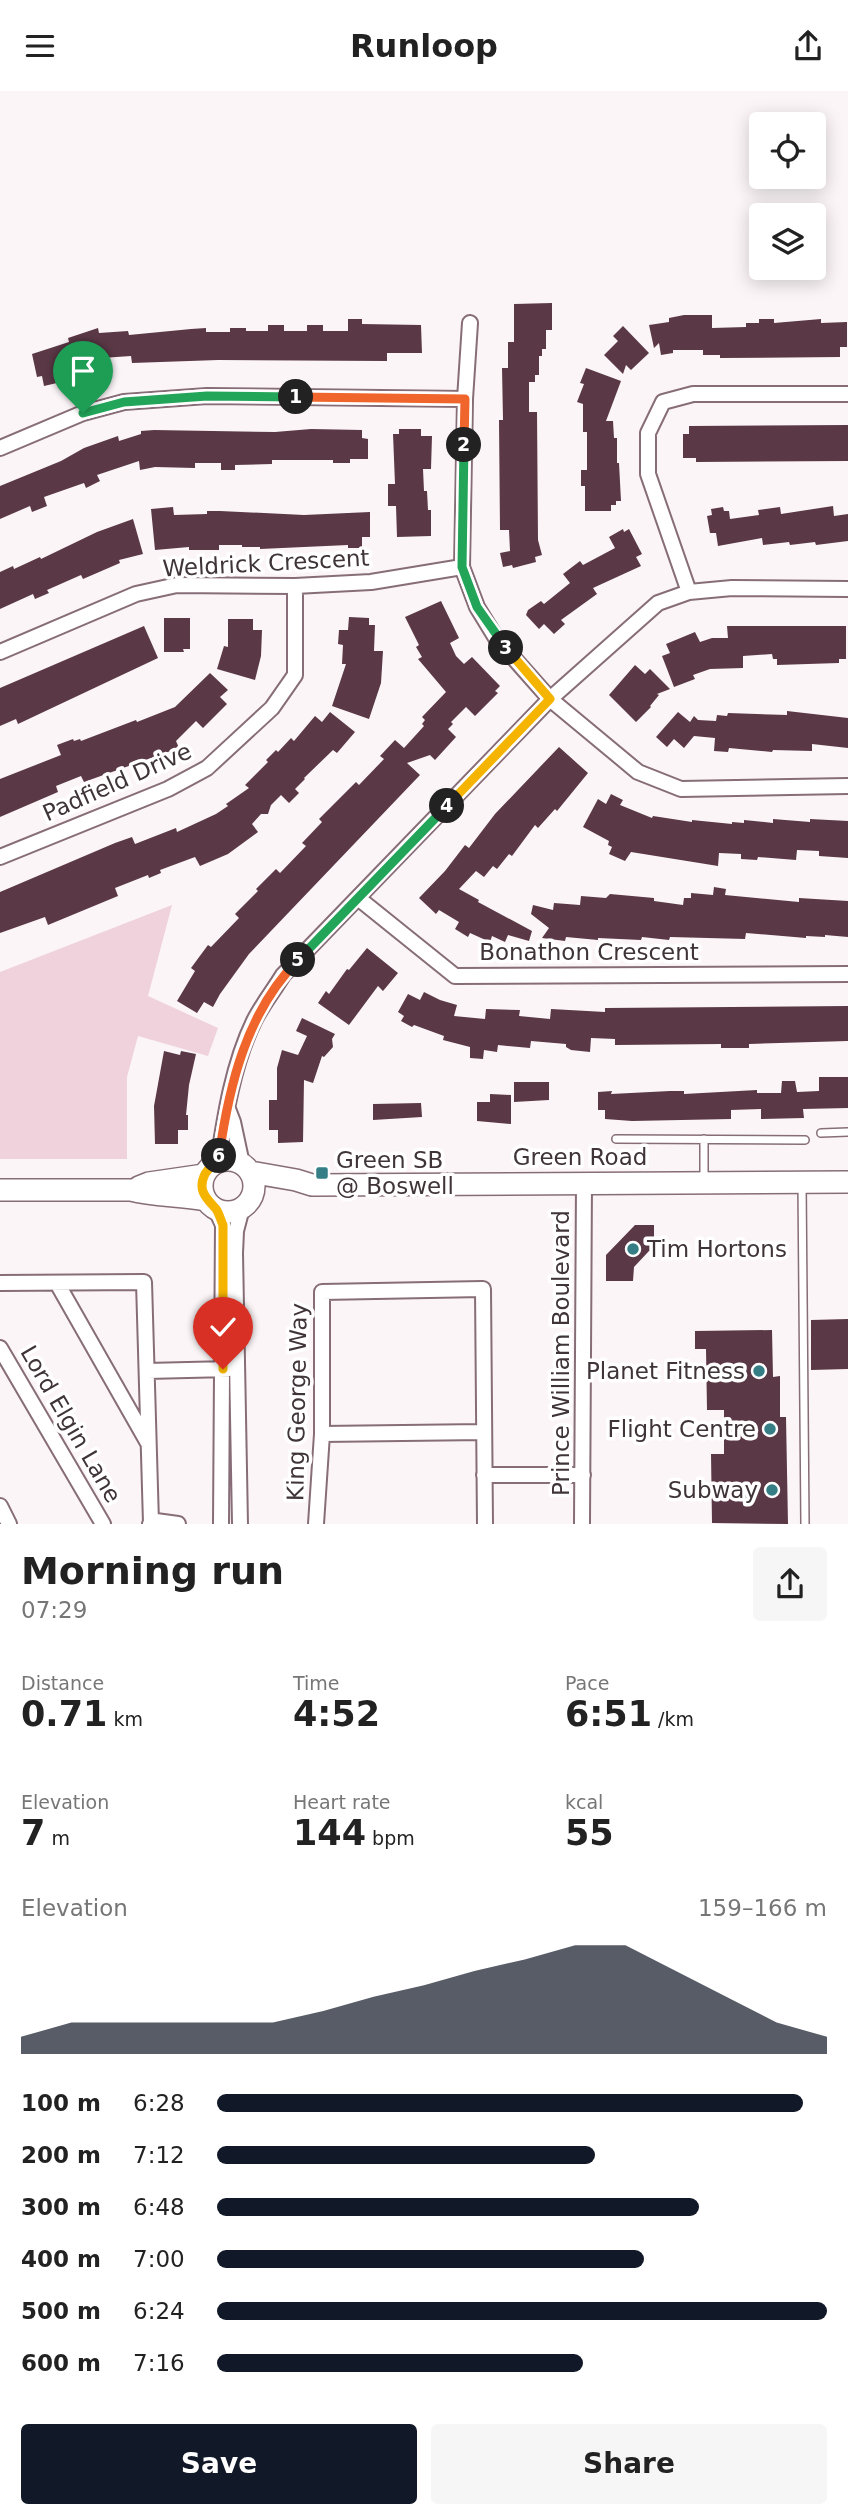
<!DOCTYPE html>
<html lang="en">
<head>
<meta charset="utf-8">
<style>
	:root { --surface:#fff; --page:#f6f6f6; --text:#222; --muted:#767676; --accent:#111827 }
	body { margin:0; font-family:"DejaVu Sans",sans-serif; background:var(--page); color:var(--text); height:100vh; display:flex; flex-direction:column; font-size:26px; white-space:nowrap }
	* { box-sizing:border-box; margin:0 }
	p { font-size:23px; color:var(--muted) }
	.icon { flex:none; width:38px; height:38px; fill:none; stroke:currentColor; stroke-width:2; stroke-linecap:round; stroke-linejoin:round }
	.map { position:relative; height:1433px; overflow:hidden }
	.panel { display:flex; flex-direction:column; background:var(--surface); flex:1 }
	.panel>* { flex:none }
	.buttons { position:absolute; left:749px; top:21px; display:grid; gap:14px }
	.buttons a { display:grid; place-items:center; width:77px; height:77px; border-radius:7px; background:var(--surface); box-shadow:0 4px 18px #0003; font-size:35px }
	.pin { position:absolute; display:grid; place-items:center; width:60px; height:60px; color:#fff; margin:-72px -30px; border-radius:50% 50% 50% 0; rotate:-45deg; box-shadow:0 0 7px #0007 }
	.pin .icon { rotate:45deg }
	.km { position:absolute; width:35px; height:35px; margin:-18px; border-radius:50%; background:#222; color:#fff; font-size:19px; line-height:35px; text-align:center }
	.round { display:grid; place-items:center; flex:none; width:74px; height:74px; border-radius:7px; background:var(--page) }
	.head { display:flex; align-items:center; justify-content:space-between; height:119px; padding:0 21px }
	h1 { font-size:38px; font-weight:600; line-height:52px }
	.figures { display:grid; grid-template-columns:repeat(3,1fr); gap:10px; height:119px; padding:7px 21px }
	.figures div { display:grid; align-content:center }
	.figures b { font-size:35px; font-weight:600 }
	.figures small { font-size:19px; font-weight:400 }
	.figures p { font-size:19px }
	.chart { height:196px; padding:14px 21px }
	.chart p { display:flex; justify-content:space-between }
	.chart svg { width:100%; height:126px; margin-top:7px; fill:var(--accent); opacity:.7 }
	.primary-button { display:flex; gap:14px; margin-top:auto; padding:14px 21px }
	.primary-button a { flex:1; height:80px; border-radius:7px; background:var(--accent); color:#fff; font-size:28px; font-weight:600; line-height:80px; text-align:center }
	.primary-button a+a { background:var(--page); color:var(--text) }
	ul { padding:0 21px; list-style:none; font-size:23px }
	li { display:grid; grid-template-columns:112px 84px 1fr; align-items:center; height:52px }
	li i { height:18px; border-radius:9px; background:var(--accent) }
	header { display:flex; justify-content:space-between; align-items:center; height:91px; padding:0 21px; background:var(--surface); font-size:32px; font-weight:600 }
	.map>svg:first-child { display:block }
</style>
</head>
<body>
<header><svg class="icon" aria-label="menu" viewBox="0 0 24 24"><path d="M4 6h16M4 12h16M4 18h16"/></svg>Runloop<svg class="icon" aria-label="share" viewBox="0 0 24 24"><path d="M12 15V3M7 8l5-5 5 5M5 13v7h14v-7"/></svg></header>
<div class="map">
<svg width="848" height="1433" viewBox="0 0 848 1433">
	<rect width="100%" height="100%" fill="#fbf5f7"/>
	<path fill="#f0d2dd" d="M172,814L148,905L218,937L208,965L138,945L127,986V1068H0V881Z"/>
	<path fill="#5b3846" d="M552,212V239H546V258H542V265H539V284H535V291H529V321H537L538,449L542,464L535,466L536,471L513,477L512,474L503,476L500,462L510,460L509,439H500L499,329H503L502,277H508V251H514V213Z
		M684,224H712V237L746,236V232H759V228H774V232L821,228V232L847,231V256H840V266L720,267V264H703V259H673V262L661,264L659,252L654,257L649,234L669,231V227Z
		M348,228H362V233L421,234L422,262H387V270L218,269L132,272L131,265L102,267L103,271L91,273L93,280L69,285L70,289L44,295L42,285L37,286L32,263L69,251L68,247L98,237L99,242L128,240L129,244L191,238L206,237V241H230V237H246V240H268V234H284V240H307V234H323V240H348Z
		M623,235L649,262L631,279L626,274L623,283L604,264L618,250L613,245Z
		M586,277L621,290L606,330H613L614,347H617V372H619L621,410H616V414H611V420H585V395H581V379H587V341H583V313L577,311L584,293L580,292Z
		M848,334V370L696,371V367H683V343H689V335Z
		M311,338L362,339V347L368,348V368H350V372H333V369H272V373L235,374V379H221V372H195V377L155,376L140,379L139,370L97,384L100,390L86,397L84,392L44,406L47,415L32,421L30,415L0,428V395L61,370L84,357L118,345L119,350L141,343V340L154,339L275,341Z
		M399,338H421V345H432L431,378H423L424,400H427L428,419H431V445L397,446L396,415H388V393H395L393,343H399Z
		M833,415L834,425L848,423V450L816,454L815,451L790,454L789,451L763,454L762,447L718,455L716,442H710L707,425L712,424L711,418L723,416L724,420H729L730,428L759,424L758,419L780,416L781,423Z
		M173,416L174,424L207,423V420H220L304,424L370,421V446H362V457H348V454L260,458V456H242V454H219V459H189V456L155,459L151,418Z
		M133,428L143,463L119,469L120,472L83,488L81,484L47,499L49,502L35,508L33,503L0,518V481L13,475L14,478L40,466L41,468L97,441Z
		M623,438L624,441L629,438L642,463L636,466L641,475L593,497L597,503L561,529L565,533L554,543L544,533L539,538L526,524L528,519L541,510L544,513L570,492L563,483L580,470L583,474L615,457L609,446Z
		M441,510L459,547L450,552L456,565L464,573L472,566L500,595L495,600L498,602L475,625L466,616L451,631L453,633L448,638L456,646L435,669L430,664L407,672L420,684L249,863L220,903L213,916L204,911L197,922L177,910L195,880L191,877L208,854L211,856L239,827L235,823L258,800L256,798L276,778L280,782L306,755L302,752L322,731L319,728L356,691L359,694L384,668L380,665L395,649L404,657L424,635L422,633L425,629L422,626L446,601L418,568L422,566L416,556L419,554L405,526Z
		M349,526L369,527V534H375L374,560H383L381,592L369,628L332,615L346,573H342L343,554L338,553L339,539H348Z
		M164,527H190V558H183L184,561H164Z
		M228,528H253V539H262L261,565L255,589L217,578L224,555L228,556Z
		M144,535L158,567L18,633L16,628L0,635V597Z
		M727,535H846V568H839V572L777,574V568H773L772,563L743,565V577L710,578L693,584L695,588L674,596L662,565L670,562L666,553L695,541L700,551L712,547H728Z
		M635,574L645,583L650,578L670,598L657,603L659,604L650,615L651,616L636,631L609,604Z
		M210,582L228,599L220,606L227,613L203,637L196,630L176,650L179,657L84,691L81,685L56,695L58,701L0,726V688L61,664L57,654L73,648L74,650L80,648L81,650L136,629L137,631L175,616Z
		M787,620L848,627V657L812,653V660L773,659L772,661L729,657L728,661L714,660L715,647L694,645L684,657L674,648L667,656L656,646L678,621L690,631L694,625L698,629L716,630L717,624L727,625L728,622L787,624Z
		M330,621L355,641L337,662L333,659L304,687L305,688L295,698L299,702L289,712L281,704L271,714L268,723H261L252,733L258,741L228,763L200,775L195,766L160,779L161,782L149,787L148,784L115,797L118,805L48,834L45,826L0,842V801L115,752L132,746L135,753L176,737L177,741L216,723L228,715L226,713L249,697L245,694L268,671L266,669L276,659L278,661L291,647L294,650L315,625L322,631Z
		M559,656L588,682L557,720L555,718L538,737L535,734L512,765L509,763L497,778L493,775L484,786L476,780L459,798L479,809L478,811L532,840L529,850L508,844L505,851L492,845L490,851L470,842L468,846L455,838L459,831L439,819L436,823L419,807L445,780L465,754L469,757L495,723Z
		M611,703L623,709L620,714L652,727L653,725L692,731V729L732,733V731L744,732V729L773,732V728L810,731V728L848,730V767L819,765V760L797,759L796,769L758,766L757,769L741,768V763L719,762L718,775L631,761L625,770L609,763L612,756L608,754L609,750L583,736L598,708L606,713Z
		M714,796L726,798L725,804L799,811V807L848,810V846L825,844V846L806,845V847L746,842L745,848L670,846L669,849L642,846L641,849L598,847V849L566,846L565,850L542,847L549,837L531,823L533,814L553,819L554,812L580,814L581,805L606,807L610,803L654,807V810L683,814L684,807H691V802L713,804Z
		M367,857L398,882L383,900L378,895L349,934L318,912L326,900L329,903L347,878L349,879Z
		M424,901L440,909L457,914L454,925L485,928L486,918L520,919L519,925L550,928L551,918L605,921V917L848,915V950L749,953V957H721V953L615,954V948L591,947L590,961L571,959L566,956V953L531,950L530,957L498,954L497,961L484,959L483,968L470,967V956L443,949L444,945L414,934L412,936L401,930L404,925L398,921L408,903L420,909Z
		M302,927L335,943L332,948L333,956L324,966L322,965L313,992L304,989L303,1051L278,1052V1039H269V1009H277V977L282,959L298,964L307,945L296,940Z
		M164,960L180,964L181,960L196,963L189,994L186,1024H188V1039H178V1053H155L154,1015Z
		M819,986H848V1017L803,1018L804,1027L761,1028V1018L731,1019V1028L632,1030L605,1028V1019H598V1001L612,1000L611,1003L670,1000H684V1003L757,999V1002H781L782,990H795L797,1001L819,1000Z
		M514,991H549V1009L514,1011Z
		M490,1003L511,1004V1033L477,1030V1011H490Z
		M421,1012L422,1026L373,1029V1013Z
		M635,1134H654V1160H649L634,1176L633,1190H606V1164Z
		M848,1228V1278L811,1279V1229Z
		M772,1239L773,1286L780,1285V1326H786L788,1433L712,1432L711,1363H724V1319H707L706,1258H695V1240Z"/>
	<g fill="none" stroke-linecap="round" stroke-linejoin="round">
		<g stroke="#876d77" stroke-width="10">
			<path id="lane" d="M821,1042L848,1041
				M616,1048L805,1049
				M704,1089V1048
				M802,1092L805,1433"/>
		</g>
		<g stroke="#876d77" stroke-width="18">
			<path id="street" d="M470,232L465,308L462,476L477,516L496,547L550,608L638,681L681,698L848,695
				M0,357L83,322L124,311L207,305L465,308
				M689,501L648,383V342L663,311L693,303H848
				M0,561L136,503L177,494L295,495L371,491L462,476
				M0,766L168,698L207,677L272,617L295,584V495
				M358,807L455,885L848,883
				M228,1018L233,1031L242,1073
				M218,1071C225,1025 233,973 254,930C262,914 274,899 283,884L550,608L658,512L689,501L732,497L848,498
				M216,1119L223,1134L221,1433
				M0,1192L144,1191L151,1432
				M57,1192L148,1352
				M0,1257L103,1433
				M147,1280L229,1278
				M322,1343L483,1341
				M484,1384H583
				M0,1415L9,1433
				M150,1433L156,1430L178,1433
				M240,1433L235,1162L236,1140L242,1117
				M316,1433L322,1343V1201L483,1198L485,1433
				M582,1433L584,1092"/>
		</g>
		<g stroke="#876d77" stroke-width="24">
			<path id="secondary" d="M202 1095a26 26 0 1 1 52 0a26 26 0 1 1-52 0Z
				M250,1081L296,1089L312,1094L848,1091
				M139,1096L149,1092L204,1084
				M0,1099H131C155,1105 180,1104 206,1109"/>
		</g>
		<use href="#lane" stroke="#fff" stroke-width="7"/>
		<use href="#street" stroke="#fff" stroke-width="14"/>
		<use href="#secondary" stroke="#fff" stroke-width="21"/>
	</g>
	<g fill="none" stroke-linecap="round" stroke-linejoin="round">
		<g stroke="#fff" stroke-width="14">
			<path id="split-1" d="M83,322L124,311L207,305L296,306"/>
		</g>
		<g stroke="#fff" stroke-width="14">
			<path id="split-2" d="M296,306L465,308L464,354"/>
		</g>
		<g stroke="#fff" stroke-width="14">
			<path id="split-3" d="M464,354L462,476L477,516L506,557"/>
		</g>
		<g stroke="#fff" stroke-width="14">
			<path id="split-4" d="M447,715L550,608L506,557"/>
		</g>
		<g stroke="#fff" stroke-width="14">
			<path id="split-5" d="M298,869L447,715"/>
		</g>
		<g stroke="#fff" stroke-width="14">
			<path id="split-6" d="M219,1065C229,995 246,922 298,869"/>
		</g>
		<g stroke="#fff" stroke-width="14">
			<path id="split-7" d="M219,1065C217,1074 210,1074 205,1083C197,1099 206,1107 216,1118C219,1122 221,1130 223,1134V1278"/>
		</g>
		<use href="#split-1" stroke="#22a559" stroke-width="9"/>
		<use href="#split-2" stroke="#f0652b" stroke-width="9"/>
		<use href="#split-3" stroke="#22a559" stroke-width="9"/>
		<use href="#split-4" stroke="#f5b400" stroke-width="9"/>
		<use href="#split-5" stroke="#22a559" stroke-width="9"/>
		<use href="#split-6" stroke="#f0652b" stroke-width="9"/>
		<use href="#split-7" stroke="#f5b400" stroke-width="9"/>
	</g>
	<g fill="#367e85" stroke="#fff" stroke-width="2.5">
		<rect x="315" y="1075" width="14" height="14" rx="3.5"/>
		<circle cx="633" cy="1158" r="7"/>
		<circle cx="759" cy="1280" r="7"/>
		<circle cx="770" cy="1338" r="7"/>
		<circle cx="772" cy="1399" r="7"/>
	</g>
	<g text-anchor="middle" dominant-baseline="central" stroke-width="7" stroke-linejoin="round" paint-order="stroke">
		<g font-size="23" fill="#3f3438" stroke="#fff">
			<text transform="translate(266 472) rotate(-3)">Weldrick Crescent</text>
			<text transform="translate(117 691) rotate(-24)">Padfield Drive</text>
			<text x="589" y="861">Bonathon Crescent</text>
			<text x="580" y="1066">Green Road</text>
			<text transform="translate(561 1262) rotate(-90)">Prince William Boulevard</text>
			<text transform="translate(297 1311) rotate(-89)">King George Way</text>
			<text transform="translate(71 1333) rotate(60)">Lord Elgin Lane</text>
		</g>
		<g font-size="23" fill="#3f3438" stroke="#fff" text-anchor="end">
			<text x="336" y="1069" text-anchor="start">Green SB<tspan x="336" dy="26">@ Boswell</tspan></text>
			<text x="647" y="1158" text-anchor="start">Tim Hortons</text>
			<text x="745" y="1280">Planet Fitness</text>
			<text x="756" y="1338">Flight Centre</text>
			<text x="758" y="1399">Subway</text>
		</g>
	</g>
</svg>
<div class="buttons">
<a><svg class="icon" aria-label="locate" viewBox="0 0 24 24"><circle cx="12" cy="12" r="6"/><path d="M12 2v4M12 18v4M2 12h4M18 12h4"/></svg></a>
<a><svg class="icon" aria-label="layers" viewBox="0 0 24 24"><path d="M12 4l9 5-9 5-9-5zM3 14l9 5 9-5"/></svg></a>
</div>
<div class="pin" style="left:83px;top:322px;background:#1e9e55"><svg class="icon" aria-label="arrive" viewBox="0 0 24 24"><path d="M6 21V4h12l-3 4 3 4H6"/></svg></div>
<div class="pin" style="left:223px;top:1278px;background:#d93025"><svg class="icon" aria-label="check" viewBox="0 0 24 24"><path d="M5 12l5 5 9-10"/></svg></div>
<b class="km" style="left:296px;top:306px">1</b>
<b class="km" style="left:464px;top:354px">2</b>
<b class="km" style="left:506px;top:557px">3</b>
<b class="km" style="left:447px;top:715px">4</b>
<b class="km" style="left:298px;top:869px">5</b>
<b class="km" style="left:219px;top:1065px">6</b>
</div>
<section class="panel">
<div class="head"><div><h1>Morning run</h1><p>07:29</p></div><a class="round"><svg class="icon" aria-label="share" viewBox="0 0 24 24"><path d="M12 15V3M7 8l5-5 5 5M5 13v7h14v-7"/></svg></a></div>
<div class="figures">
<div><p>Distance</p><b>0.71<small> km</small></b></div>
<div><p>Time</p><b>4:52</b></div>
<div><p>Pace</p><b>6:51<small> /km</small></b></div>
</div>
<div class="figures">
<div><p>Elevation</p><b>7<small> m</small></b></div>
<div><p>Heart rate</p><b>144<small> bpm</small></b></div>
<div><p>kcal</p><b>55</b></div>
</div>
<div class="chart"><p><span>Elevation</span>159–166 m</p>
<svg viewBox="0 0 160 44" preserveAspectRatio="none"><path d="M0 44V38L10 33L20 33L30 33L40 33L50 33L60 29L70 24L80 20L90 15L100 11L110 6L120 6L130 15L140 24L150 33L160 38V44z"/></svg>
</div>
<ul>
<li><b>100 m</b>6:28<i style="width:96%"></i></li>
<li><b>200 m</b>7:12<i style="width:62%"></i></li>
<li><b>300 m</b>6:48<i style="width:79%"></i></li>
<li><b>400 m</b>7:00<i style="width:70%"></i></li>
<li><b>500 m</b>6:24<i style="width:100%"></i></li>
<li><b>600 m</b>7:16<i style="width:60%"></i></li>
</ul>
<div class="primary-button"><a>Save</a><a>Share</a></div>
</section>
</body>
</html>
